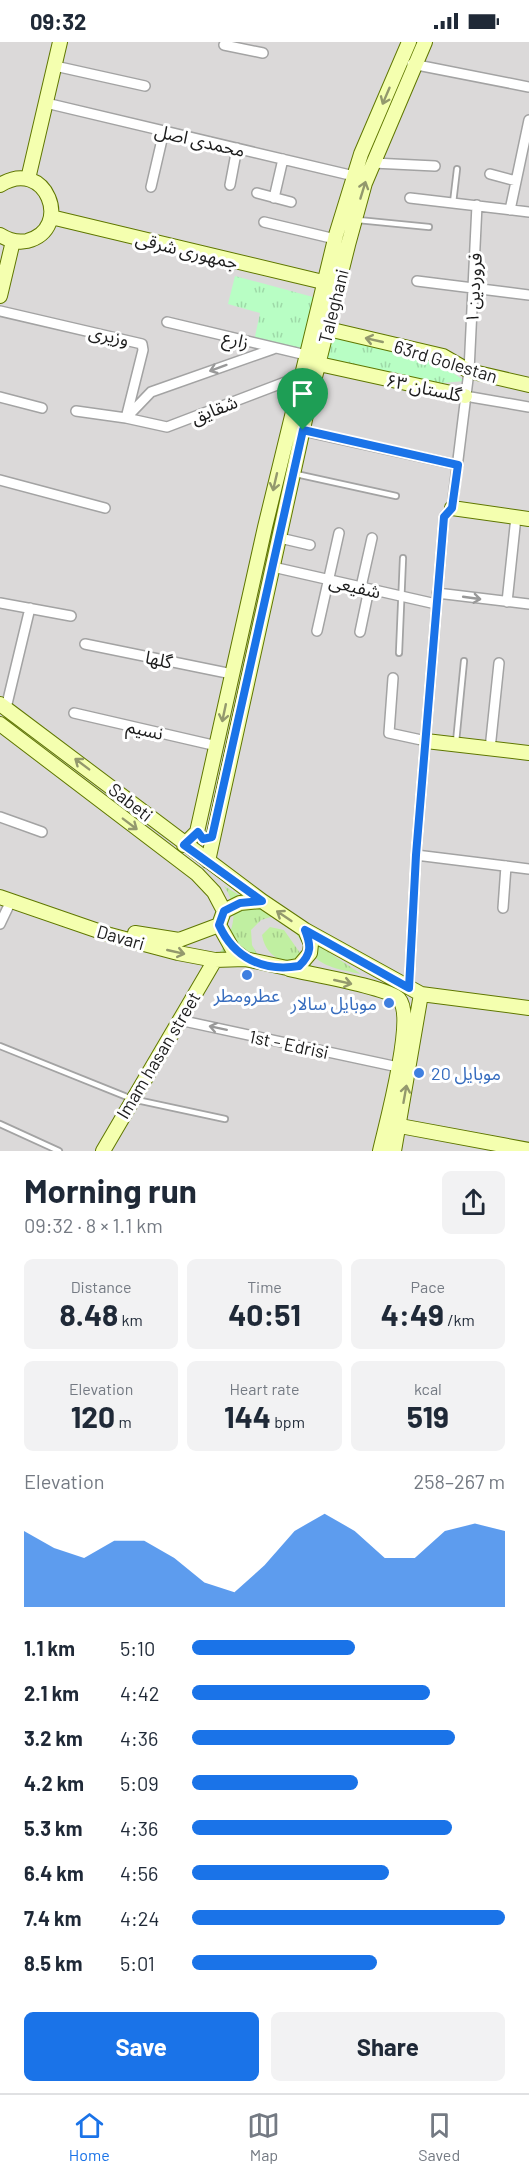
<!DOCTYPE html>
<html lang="en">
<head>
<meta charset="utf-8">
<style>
	:root { --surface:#fff; --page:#f2f2f3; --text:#1f2937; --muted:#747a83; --line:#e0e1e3; --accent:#1a73e8 }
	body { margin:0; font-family:Barlow,"Noto Sans Arabic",sans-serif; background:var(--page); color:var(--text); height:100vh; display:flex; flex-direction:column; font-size:22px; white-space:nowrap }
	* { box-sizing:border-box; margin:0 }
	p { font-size:20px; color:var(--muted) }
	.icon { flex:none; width:33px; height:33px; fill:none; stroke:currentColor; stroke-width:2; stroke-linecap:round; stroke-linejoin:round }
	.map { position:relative; height:1109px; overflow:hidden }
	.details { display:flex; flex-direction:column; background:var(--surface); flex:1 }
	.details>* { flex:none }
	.pin { position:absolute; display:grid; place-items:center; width:51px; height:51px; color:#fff; margin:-62px -26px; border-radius:50% 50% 50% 0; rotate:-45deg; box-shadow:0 0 6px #0007 }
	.pin .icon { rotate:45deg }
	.round { display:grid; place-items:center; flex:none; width:63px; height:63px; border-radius:9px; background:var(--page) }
	.headline { display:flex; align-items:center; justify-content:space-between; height:102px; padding:0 24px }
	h1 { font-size:33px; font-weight:700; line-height:45px }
	.figures { display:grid; grid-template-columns:repeat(3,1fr); gap:9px; height:102px; padding:6px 24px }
	.figures div { display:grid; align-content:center; border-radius:9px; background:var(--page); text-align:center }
	.figures b { font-size:30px; font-weight:700 }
	.figures small { font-size:16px; font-weight:400 }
	.figures p { font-size:16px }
	.chart { height:168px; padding:12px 24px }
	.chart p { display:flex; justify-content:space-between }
	.chart svg { width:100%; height:108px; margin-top:6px; fill:var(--accent); opacity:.7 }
	.action { display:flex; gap:12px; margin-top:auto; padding:12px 24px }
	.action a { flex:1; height:69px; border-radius:9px; background:var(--accent); color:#fff; font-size:24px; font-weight:700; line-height:69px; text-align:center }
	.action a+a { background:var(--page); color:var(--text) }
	ul { padding:0 24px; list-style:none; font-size:20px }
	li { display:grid; grid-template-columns:96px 72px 1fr; align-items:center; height:45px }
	li i { height:15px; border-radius:8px; background:var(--accent) }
	.status { display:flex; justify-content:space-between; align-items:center; height:42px; padding:0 30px; background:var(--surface); direction:ltr }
	.status svg { height:16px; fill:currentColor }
	.menu { display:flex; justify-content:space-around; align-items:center; height:84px; border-top:2px solid var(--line); background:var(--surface); font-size:16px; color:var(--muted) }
	.menu a { display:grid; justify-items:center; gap:3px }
	.menu .selected { color:var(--accent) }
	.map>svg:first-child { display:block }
</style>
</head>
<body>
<div class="status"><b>09:32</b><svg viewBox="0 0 49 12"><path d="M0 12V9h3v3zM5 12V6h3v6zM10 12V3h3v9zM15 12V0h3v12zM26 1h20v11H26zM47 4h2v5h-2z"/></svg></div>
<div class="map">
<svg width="529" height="1109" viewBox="0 0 529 1109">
	<defs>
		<pattern id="grass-tufts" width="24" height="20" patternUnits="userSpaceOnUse" patternTransform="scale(1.5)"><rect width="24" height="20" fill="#c0efa1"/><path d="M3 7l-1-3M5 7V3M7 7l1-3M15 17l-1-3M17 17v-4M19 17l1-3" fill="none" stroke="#a4cc8a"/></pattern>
		<pattern id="park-tufts" width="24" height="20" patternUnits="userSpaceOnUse" patternTransform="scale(1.5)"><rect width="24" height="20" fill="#b8fec4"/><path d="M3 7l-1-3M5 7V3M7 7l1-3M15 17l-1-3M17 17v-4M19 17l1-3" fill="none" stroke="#9ed9a8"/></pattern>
	</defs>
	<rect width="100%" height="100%" fill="#efece1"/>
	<path fill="#dbd9d9" d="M0,0H529V1109H0Z"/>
	<path fill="url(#grass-tufts)" d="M224,844L274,874L261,878L251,888L252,903L260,917L218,914C233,890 241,869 224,844Z
		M270,885L284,888L305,918L315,926C291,921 267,921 262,893Z
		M291,885L361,932C316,923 318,921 291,885Z"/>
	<path fill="url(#park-tufts)" d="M235,234L313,255L300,310L254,299L260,271L228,262Z
		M331,292L435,319L465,339L431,342L325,318Z"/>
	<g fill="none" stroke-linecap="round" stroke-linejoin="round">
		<g stroke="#a3a3a3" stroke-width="8">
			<path id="lane" d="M453,161L457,127
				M358,178L429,185
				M296,432L396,454
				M399,611L403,516
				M456,700L464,619
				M0,1004L132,1057L225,1077
				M0,1082L59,1109"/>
		</g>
		<g stroke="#a3a3a3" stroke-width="12">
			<path id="street" d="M224,3L263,11
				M412,22L529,45
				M55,24L145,44
				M46,61L354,134
				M373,121L435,124
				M490,132L516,139
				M230,143L237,106
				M151,145L164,89
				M257,151L291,160
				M274,156L283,117
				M410,156L529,170
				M510,168L529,78
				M264,180L335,197
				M417,239L529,253
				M0,269L142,302L143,308L126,376L76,369
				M167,280L306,313
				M273,307L151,350L126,376L167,385L301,334
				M465,354L529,365
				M0,355L42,366
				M303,389L458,423
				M0,438L105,466
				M280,496L310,503
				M273,525L436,562
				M361,545L372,496
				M437,551L529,562
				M507,560L516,475
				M0,561L71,574
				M317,589L339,491
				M360,590L369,547
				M85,602L232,632
				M393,636L389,691L426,699
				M6,666L30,566
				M74,671L217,704
				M490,707L499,621
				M0,775L42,790
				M416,813L529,827
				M503,866L506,824
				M0,882L11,859
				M409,946L416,813L444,475L452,466L469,329L477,163
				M179,978L398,1025"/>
		</g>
		<g stroke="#5f7700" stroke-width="16">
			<path id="secondary" d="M28,137L60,0
				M0,143C46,114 74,187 27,199C17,201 8,198 0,193
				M51,175L323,240
				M0,254L13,199
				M328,287L443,314L469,329L529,343
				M319,322L465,354
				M452,466L529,477
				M0,662L262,859
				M0,682L197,832L214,850L224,869
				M426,699L529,711
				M184,803L197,790L265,485L336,193L361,112L409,0
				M208,819L310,355L348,203L365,141L425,0
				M0,855L110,893L178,911L215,918L245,917L287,926L299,924L310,911L311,902L305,888L262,859L240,861L224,869L219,883L233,908L245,917
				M305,888L421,952L529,966
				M135,891L179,898L219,883
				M289,927C309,932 387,945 399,957C416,976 386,1082 380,1109
				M400,1084L529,1108
				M103,1109L215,918
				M394,1109L421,952"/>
		</g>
		<use href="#lane" stroke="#fff" stroke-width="4.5"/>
		<use href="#street" stroke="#fff" stroke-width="9"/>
		<use href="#secondary" stroke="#f4ffaf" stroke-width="14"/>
	</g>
	<defs><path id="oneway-shaft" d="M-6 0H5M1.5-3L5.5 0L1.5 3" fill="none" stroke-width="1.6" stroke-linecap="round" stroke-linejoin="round" transform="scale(1.5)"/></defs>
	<g stroke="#93996d">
		<use href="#oneway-shaft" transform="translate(386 54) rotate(113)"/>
		<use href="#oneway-shaft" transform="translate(363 148) rotate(-73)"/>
		<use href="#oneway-shaft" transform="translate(374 298) rotate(-167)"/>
		<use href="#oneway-shaft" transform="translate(275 440) rotate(103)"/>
		<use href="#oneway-shaft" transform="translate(224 671) rotate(102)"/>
		<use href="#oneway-shaft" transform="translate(82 722) rotate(-143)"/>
		<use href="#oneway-shaft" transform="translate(130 782) rotate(37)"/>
		<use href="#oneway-shaft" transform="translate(284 874) rotate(-146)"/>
		<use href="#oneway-shaft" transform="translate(176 910) rotate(13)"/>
		<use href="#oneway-shaft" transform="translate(343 940) rotate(13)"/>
		<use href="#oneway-shaft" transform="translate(405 1052) rotate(-80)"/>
	</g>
	<g stroke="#999">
		<use href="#oneway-shaft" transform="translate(218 326) rotate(160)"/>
		<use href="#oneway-shaft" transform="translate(472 556) rotate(8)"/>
		<use href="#oneway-shaft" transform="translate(218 986) rotate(-168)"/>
	</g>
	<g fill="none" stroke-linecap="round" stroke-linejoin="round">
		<g stroke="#fff" stroke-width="12">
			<path id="route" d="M303,388L458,423L452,466L444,475L416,813L409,946L305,888C311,903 312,912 299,924C263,930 234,916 219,883L224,869L240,861L262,859L184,803L198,790L203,797L212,795Z"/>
		</g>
		<use href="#route" stroke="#1a73e8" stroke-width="8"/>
	</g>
	<g fill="#3f7fe0" stroke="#fff" stroke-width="2">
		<circle cx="247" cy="933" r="6"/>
		<circle cx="389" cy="961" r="6"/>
		<circle cx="419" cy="1031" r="6"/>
	</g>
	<g text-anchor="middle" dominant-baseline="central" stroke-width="6" stroke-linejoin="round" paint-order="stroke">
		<g font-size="18" fill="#1c1c1c" stroke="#fff">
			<text transform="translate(200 98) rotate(13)">محمدی اصل</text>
			<text transform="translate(187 208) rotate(14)">جمهوری شرقی</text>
			<text transform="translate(473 246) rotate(-87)">فروردین ۱</text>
			<text transform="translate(333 264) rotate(-76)">Taleghani</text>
			<text transform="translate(109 293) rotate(12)">وزیری</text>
			<text transform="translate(236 297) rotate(14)">زارع</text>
			<text transform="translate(446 319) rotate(17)">63rd Golestan</text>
			<text transform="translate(424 345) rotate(12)">گلستان ۶۳</text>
			<text transform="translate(214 367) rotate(-21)">شقایق</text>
			<text transform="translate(355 544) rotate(13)">شفیعی</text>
			<text transform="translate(159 617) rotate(12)">گلها</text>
			<text transform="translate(145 687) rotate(13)">نسیم</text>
			<text transform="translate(131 760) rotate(38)">Sabeti</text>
			<text transform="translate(121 895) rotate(16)">Davari</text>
			<text transform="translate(289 1002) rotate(12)">1st - Edrisi</text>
			<text transform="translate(158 1013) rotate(-59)">Imam hasan street</text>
		</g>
		<g font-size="18" fill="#366cbe" stroke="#fff">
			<text x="247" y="953">عطرومطر</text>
			<text x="377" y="961" text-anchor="end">موبایل سالار</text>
			<text x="431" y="1031" text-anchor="start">موبایل 20</text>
		</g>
	</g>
</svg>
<div class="pin" style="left:303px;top:388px;background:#1e9e55"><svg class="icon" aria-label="arrive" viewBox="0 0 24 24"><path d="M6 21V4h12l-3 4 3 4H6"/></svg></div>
</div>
<section class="details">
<div class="headline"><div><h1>Morning run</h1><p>09:32 · 8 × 1.1 km</p></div><a class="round"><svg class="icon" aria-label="share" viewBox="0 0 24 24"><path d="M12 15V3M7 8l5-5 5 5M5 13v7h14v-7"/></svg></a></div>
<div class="figures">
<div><p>Distance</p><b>8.48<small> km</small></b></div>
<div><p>Time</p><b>40:51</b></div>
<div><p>Pace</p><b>4:49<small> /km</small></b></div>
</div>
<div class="figures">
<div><p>Elevation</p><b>120<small> m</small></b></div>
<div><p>Heart rate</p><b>144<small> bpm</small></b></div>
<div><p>kcal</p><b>519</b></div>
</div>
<div class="chart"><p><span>Elevation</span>258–267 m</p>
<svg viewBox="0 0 160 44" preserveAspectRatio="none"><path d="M0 44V13L10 20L20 24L30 17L40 17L50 24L60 34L70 38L80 27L90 13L100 6L110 13L120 24L130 24L140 13L150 10L160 13V44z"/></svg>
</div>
<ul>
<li><b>1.1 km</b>5:10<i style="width:52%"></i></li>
<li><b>2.1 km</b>4:42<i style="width:76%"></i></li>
<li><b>3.2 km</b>4:36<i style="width:84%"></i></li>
<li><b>4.2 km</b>5:09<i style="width:53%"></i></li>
<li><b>5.3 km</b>4:36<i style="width:83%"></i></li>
<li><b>6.4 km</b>4:56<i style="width:63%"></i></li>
<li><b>7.4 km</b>4:24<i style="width:100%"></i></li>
<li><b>8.5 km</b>5:01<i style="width:59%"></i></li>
</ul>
<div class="action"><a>Save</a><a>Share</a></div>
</section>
<nav class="menu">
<a class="selected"><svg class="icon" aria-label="home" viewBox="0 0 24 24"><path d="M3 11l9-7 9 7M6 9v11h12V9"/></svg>Home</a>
<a><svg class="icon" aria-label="map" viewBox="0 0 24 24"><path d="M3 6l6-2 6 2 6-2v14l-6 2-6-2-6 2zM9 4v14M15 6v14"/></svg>Map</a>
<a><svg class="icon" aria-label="saved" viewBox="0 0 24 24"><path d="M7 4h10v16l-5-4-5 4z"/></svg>Saved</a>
</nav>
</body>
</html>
